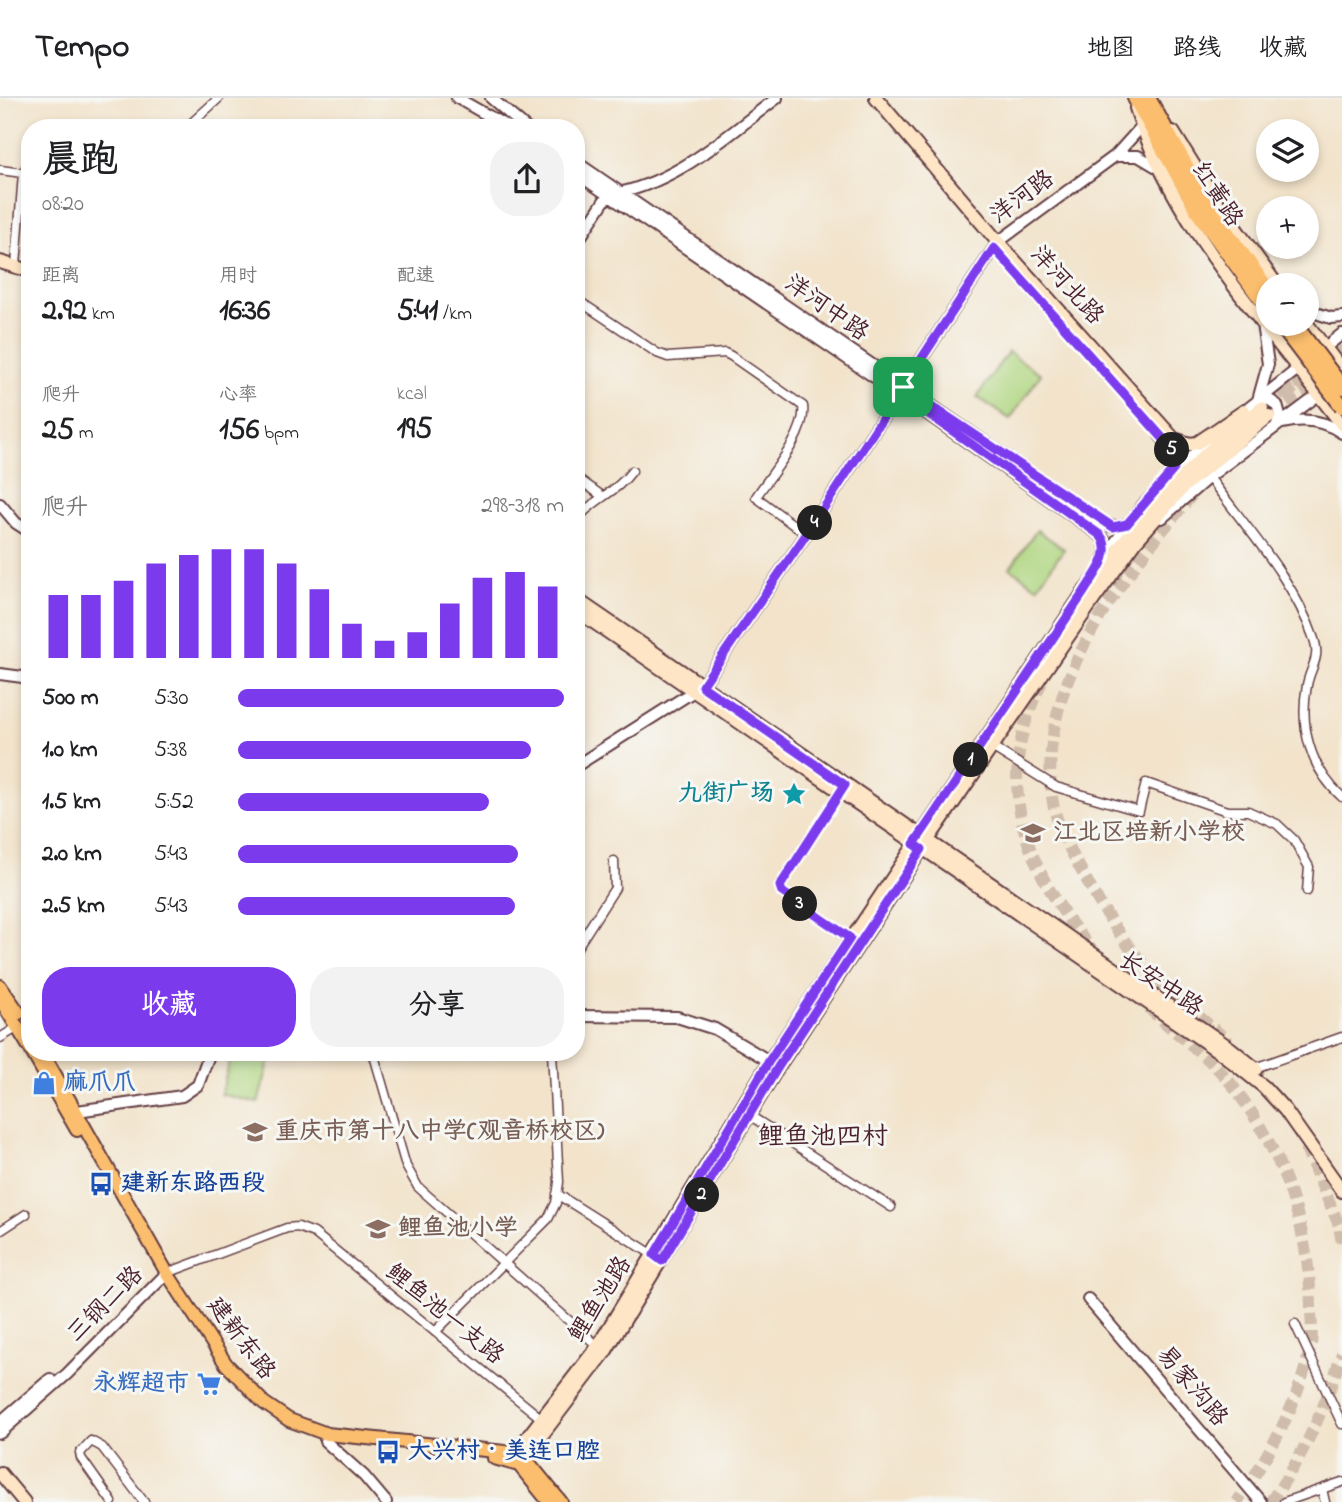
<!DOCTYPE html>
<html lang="zh">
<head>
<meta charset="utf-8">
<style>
	:root { --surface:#fff; --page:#f2f2f2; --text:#202124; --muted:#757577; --line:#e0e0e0; --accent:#7c3aed }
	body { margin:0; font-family:"Indie Flower","LXGW WenKai TC",sans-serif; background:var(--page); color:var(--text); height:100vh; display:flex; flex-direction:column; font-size:26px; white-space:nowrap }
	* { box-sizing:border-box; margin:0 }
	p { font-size:23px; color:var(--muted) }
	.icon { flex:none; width:38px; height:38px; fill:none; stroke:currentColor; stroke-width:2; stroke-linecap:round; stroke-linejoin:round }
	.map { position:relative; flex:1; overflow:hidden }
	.side { position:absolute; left:21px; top:21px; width:564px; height:942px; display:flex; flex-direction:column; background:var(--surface); border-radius:28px; box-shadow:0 4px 10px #0003 }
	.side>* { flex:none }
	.tools { position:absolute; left:1256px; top:21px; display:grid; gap:14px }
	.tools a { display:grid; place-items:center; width:63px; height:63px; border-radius:50%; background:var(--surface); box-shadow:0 4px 10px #0003; font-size:35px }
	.pin { position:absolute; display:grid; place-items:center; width:60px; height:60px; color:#fff; margin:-30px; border-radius:14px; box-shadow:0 4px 10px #0006 }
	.km { position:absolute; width:35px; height:35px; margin:-18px; border-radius:50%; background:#222; color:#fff; font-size:19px; line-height:35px; text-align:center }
	.round { display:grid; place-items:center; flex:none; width:74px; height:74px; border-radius:28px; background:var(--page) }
	.summary { display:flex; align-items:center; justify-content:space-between; height:119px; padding:0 21px }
	h1 { font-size:38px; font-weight:700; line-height:52px }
	.stats { display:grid; grid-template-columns:repeat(3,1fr); gap:10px; height:119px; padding:7px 21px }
	.stats div { display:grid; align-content:center }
	.stats b { font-size:30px; font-weight:700 }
	.stats small { font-size:19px; font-weight:400 }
	.stats p { font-size:19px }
	.chart { height:196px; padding:14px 21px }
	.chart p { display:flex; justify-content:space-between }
	.chart svg { width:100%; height:126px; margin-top:7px; stroke:var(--accent); stroke-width:6 }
	.primary-button { display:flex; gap:14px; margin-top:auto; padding:14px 21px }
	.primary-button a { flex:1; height:80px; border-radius:28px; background:var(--accent); color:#fff; font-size:28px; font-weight:700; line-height:80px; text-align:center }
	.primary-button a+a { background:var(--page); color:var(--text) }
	ul { padding:0 21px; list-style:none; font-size:23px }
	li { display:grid; grid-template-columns:112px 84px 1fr; align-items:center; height:52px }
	li i { height:18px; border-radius:9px; background:var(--accent) }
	header { display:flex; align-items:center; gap:42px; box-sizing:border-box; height:98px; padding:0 35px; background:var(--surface); border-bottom:2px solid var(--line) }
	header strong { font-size:33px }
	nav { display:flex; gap:38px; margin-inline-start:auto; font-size:24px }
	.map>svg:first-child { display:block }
</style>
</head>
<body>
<header>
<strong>Tempo</strong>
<nav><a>地图</a><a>路线</a><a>收藏</a></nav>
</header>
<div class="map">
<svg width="1342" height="1404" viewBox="0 0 1342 1404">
	<rect width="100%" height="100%" fill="#f6f6f2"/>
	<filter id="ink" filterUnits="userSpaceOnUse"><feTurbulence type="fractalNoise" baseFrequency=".0143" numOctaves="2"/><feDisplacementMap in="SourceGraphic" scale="14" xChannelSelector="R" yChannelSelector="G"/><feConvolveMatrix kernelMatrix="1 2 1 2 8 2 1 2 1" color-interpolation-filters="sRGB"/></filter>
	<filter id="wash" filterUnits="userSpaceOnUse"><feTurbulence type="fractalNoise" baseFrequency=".00686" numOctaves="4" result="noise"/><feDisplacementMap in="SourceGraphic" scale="28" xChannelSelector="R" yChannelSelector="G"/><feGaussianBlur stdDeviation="1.57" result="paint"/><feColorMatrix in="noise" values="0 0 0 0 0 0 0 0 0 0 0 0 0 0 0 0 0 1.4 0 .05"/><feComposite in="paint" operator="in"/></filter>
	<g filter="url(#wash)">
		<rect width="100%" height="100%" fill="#f2e3ca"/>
		<path fill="#afd57f" stroke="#7c7a55" stroke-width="2" d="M1008,254L1041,276L1010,321L977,299Z
			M1037,432L1064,451L1037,489L1010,470Z
			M232,954H272L258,1005L221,996Z"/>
	</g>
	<g filter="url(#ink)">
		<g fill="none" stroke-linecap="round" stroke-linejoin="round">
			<path stroke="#d0bcaa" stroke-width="12" stroke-dasharray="12 6" stroke-linecap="butt" d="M1256,319L1342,254
				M1192,397C1123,479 1037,583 1052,698C1055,727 1072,755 1086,781C1105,816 1128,852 1157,880C1180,903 1205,923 1229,944
				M1042,584C990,686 1025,772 1095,855
				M1149,910C1174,935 1205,955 1228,982C1280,1046 1309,1126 1311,1209C1311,1221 1313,1234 1311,1246C1299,1305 1271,1354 1237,1404
				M1305,1049L1339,1127L1342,1146
				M1270,1404C1304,1358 1325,1310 1342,1255"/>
			<path stroke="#d0bcaa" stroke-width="12" stroke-dasharray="12 6" stroke-linecap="butt" d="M1264,308L1342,249
				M1272,316L1319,282"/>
			<g stroke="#633c43" stroke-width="11">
				<path id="minor" d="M186,30L219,0
					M0,72L23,75
					M16,168L23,75L30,62
					M576,201L657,255L668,259L725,255L731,258L803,308C807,336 771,376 756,399L807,437
					M576,379L602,398
					M1209,379C1247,431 1293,480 1314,541C1321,560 1310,570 1307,587C1299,629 1310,670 1342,699
					M576,422C593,401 616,395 632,373
					M992,649L1056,689L1139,713L1146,685L1227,713H1248L1277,726L1294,742L1309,769L1307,793
					M842,692L780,788L782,794L850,840
					M576,851L615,790L614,763
					M0,940L18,929
					M373,954L406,1068L418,1089L600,1250
					M1252,971L1342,939
					M749,1017L891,1109
					M557,1096L655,1158
					M0,1133L26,1116
					M167,1175L287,1130L298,1129L314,1135L542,1321
					M1295,1226L1342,1326
					M435,1234L548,1121L556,1105L559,1084L552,954
					M1322,1391L1325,1404
					M112,1404L81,1360L80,1355L91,1343L102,1349L144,1404
					M1284,1404L1342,1384"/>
			</g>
			<g stroke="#633c43" stroke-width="14">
				<path id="tertiary" d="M457,0L510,30
					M491,0L526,30
					M1142,28L1115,58H1138L1160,71
					M576,64L1106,427L1119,429L1127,426
					M576,75L874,279
					M576,146L608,97C675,87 725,39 777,0
					M1307,212L1331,220L1342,219
					M1262,226L1268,266L1258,302L1268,301L1277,307L1280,318L1277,326
					M1319,254L1342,236
					M893,292L1100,437L1105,443L1106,456
					M1240,317L1304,266
					M1283,325C1304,320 1324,322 1342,335
					M0,406L16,425L30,434
					M1162,420L1209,379L1325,292
					M1105,458L1143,407L1208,342
					M0,576L30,580
					M576,668L702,588L814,425L998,144L1115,58
					M576,918L677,919L715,931L776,967
					M70,1014L182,998L198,987L210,954
					M1088,1201L1261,1404
					M0,1324L50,1281
					M0,1335L67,1276L167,1175
					M325,1343L364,1378L386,1404"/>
			</g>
			<g stroke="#633c43" stroke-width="16">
				<path id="secondary" d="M876,0L998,144L1174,341L1190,346L1197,345L1244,313
					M1136,10C1174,130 1268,228 1342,327
					M1173,34L1218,106L1277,187
					M0,164L30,173
					M1307,226L1342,272
					M1161,337C1174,352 1179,363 1168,381
					M576,501L1230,950L1256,971
					M576,512L1224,957L1264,989L1285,1012L1342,1093
					M510,1362L598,1248L770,963L1084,494L1150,411L1214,348L1262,310
					M519,1367L605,1254L778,969L927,743L1094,501L1136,443L1185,387L1269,318
					M0,1375L24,1404"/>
			</g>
			<g stroke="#633c43" stroke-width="16">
				<path id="primary" d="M0,888L19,915
					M0,901L30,950
					M32,954L77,1032
					M42,954L167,1175L226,1266L264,1305L289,1322L327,1336L515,1355L525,1360L561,1404
					M494,1360L519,1367L549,1404"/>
			</g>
			<g stroke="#633c43" stroke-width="18">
				<path id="trunk" d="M1135,0L1200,117L1269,212
					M1148,0L1210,111L1269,193"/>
			</g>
			<use href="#minor" stroke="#fff" stroke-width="8"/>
			<use href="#tertiary" stroke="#fff" stroke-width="10"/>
			<use href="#secondary" stroke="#fde5c5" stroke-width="12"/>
			<use href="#primary" stroke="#fbbe6e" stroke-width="12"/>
			<use href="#trunk" stroke="#fbbe6e" stroke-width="14"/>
			<g stroke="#633c43" stroke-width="18" stroke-linecap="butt">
				<path id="trunk-bridge" d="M1280,226L1342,308
					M1294,226L1342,289"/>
			</g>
			<use href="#trunk-bridge" stroke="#fbbe6e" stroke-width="14"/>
		</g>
	</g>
	<g fill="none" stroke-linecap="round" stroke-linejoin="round" filter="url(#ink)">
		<g stroke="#fff" stroke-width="14">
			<path id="route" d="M903,289L899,295L1100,437C1115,455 1094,477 1084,494L914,746L922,751L778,969L662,1163L654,1157L769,963L850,840L782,794L780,788L845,687L702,588L814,425L903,289L1113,429L1127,426L1174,371L1175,359L1168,346L994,150L903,289"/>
		</g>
		<use href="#route" stroke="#7c3aed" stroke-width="9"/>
	</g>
	<defs>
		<g id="sight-bare" transform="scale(1.89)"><path d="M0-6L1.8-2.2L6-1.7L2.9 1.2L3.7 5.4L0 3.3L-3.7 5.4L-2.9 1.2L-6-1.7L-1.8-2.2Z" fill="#0f9aa8" stroke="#f6f6f2" stroke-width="2.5" paint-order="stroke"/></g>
		<g id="school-bare" transform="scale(1.89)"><path d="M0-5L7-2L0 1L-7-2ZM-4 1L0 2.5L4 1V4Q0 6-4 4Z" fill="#8d6e63" stroke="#f6f6f2" stroke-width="2.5" paint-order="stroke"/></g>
		<g id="shop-bare" transform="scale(1.89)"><path d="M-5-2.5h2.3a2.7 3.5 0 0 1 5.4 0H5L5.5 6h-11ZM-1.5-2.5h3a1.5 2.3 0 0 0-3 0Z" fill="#3f7fe0" stroke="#f6f6f2" stroke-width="2.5" paint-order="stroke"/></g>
		<g id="bus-bare" transform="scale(1.89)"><path d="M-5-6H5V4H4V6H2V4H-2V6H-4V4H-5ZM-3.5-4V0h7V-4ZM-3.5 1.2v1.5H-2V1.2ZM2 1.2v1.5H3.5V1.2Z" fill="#1a4fb4" stroke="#f6f6f2" stroke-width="2.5" paint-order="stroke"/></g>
		<g id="supermarket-bare" transform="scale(1.89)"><path d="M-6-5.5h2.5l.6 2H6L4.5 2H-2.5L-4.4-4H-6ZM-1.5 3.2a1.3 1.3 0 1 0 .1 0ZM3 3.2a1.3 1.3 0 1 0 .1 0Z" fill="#3f7fe0" stroke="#f6f6f2" stroke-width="2.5" paint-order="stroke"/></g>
	</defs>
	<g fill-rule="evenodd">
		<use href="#sight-bare" x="794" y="696"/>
		<use href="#school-bare" x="1033" y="735"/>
		<use href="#shop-bare" x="44" y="985"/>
		<use href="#school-bare" x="255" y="1034"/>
		<use href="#bus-bare" x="101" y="1086"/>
		<use href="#school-bare" x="378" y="1131"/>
		<use href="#supermarket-bare" x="209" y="1286"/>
		<use href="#bus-bare" x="388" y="1354"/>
	</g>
	<g text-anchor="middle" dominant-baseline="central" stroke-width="6" stroke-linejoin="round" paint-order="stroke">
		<g font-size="24" fill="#4a1f2b" stroke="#f6f6f2">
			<text transform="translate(1216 97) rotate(57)">红黄路</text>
			<text transform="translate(1023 100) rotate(-37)">洋河路</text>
			<text transform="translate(1066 188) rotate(48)">洋河北路</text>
			<text transform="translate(826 211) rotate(35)">洋河中路</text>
			<text transform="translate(1160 887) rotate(34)">长安中路</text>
			<text transform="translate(601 1202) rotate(-58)">鲤鱼池路</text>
			<text transform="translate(106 1207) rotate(-45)">三钢二路</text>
			<text transform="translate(444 1217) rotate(39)">鲤鱼池一支路</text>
			<text transform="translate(240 1241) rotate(53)">建新东路</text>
			<text transform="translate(1191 1289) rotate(50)">易家沟路</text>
		</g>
		<g font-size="24" font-weight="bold" fill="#0d838f" stroke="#f6f6f2" text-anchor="end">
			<text x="774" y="696">九街广场</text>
		</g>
		<g font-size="24" font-weight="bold" fill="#785e54" stroke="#f6f6f2" text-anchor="start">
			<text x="1053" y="735">江北区培新小学校</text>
			<text x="275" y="1034">重庆市第十八中学(观音桥校区)</text>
			<text x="398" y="1131">鲤鱼池小学</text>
		</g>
		<g font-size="24" font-weight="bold" fill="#366cbe" stroke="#f6f6f2" text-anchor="start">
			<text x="64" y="985">麻爪爪</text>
			<text x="189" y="1286" text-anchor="end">永辉超市</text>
		</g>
		<g font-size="24" font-weight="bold" fill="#164399" stroke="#f6f6f2" text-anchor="start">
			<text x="121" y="1086">建新东路西段</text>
			<text x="408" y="1354">大兴村‧美连口腔</text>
		</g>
		<g font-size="26" fill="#4a1f2b" stroke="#f6f6f2">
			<text x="823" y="1040">鲤鱼池四村</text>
		</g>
	</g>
</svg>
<div class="tools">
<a><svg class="icon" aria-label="layers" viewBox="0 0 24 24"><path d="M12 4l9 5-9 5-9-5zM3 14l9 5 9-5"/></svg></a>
<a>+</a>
<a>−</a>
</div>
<div class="pin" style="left:903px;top:289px;background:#1e9e55"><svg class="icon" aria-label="arrive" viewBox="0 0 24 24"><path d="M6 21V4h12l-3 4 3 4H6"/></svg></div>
<b class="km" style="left:971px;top:662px">1</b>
<b class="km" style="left:702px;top:1097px">2</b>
<b class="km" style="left:800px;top:806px">3</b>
<b class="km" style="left:815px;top:425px">4</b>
<b class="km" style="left:1172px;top:352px">5</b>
<section class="side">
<div class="summary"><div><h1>晨跑</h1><p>08:20</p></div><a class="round"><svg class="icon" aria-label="share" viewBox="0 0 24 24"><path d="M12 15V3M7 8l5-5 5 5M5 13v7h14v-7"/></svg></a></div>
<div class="stats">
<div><p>距离</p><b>2.92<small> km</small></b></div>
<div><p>用时</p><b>16:36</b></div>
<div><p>配速</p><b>5:41<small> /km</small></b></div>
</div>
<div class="stats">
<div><p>爬升</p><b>25<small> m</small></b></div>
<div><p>心率</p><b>156<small> bpm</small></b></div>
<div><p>kcal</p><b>195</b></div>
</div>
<div class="chart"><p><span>爬升</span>298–318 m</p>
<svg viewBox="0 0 160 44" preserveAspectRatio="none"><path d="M5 44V22M15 44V22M25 44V17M35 44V11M45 44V8M55 44V6M65 44V6M75 44V11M85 44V20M95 44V32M105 44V38M115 44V35M125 44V25M135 44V16M145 44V14M155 44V19"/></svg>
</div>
<ul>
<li><b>500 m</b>5:30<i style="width:100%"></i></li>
<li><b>1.0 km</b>5:38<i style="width:90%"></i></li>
<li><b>1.5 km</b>5:52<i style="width:77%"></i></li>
<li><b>2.0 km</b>5:43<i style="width:86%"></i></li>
<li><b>2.5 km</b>5:43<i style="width:85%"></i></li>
</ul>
<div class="primary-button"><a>收藏</a><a>分享</a></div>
</section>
</div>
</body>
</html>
